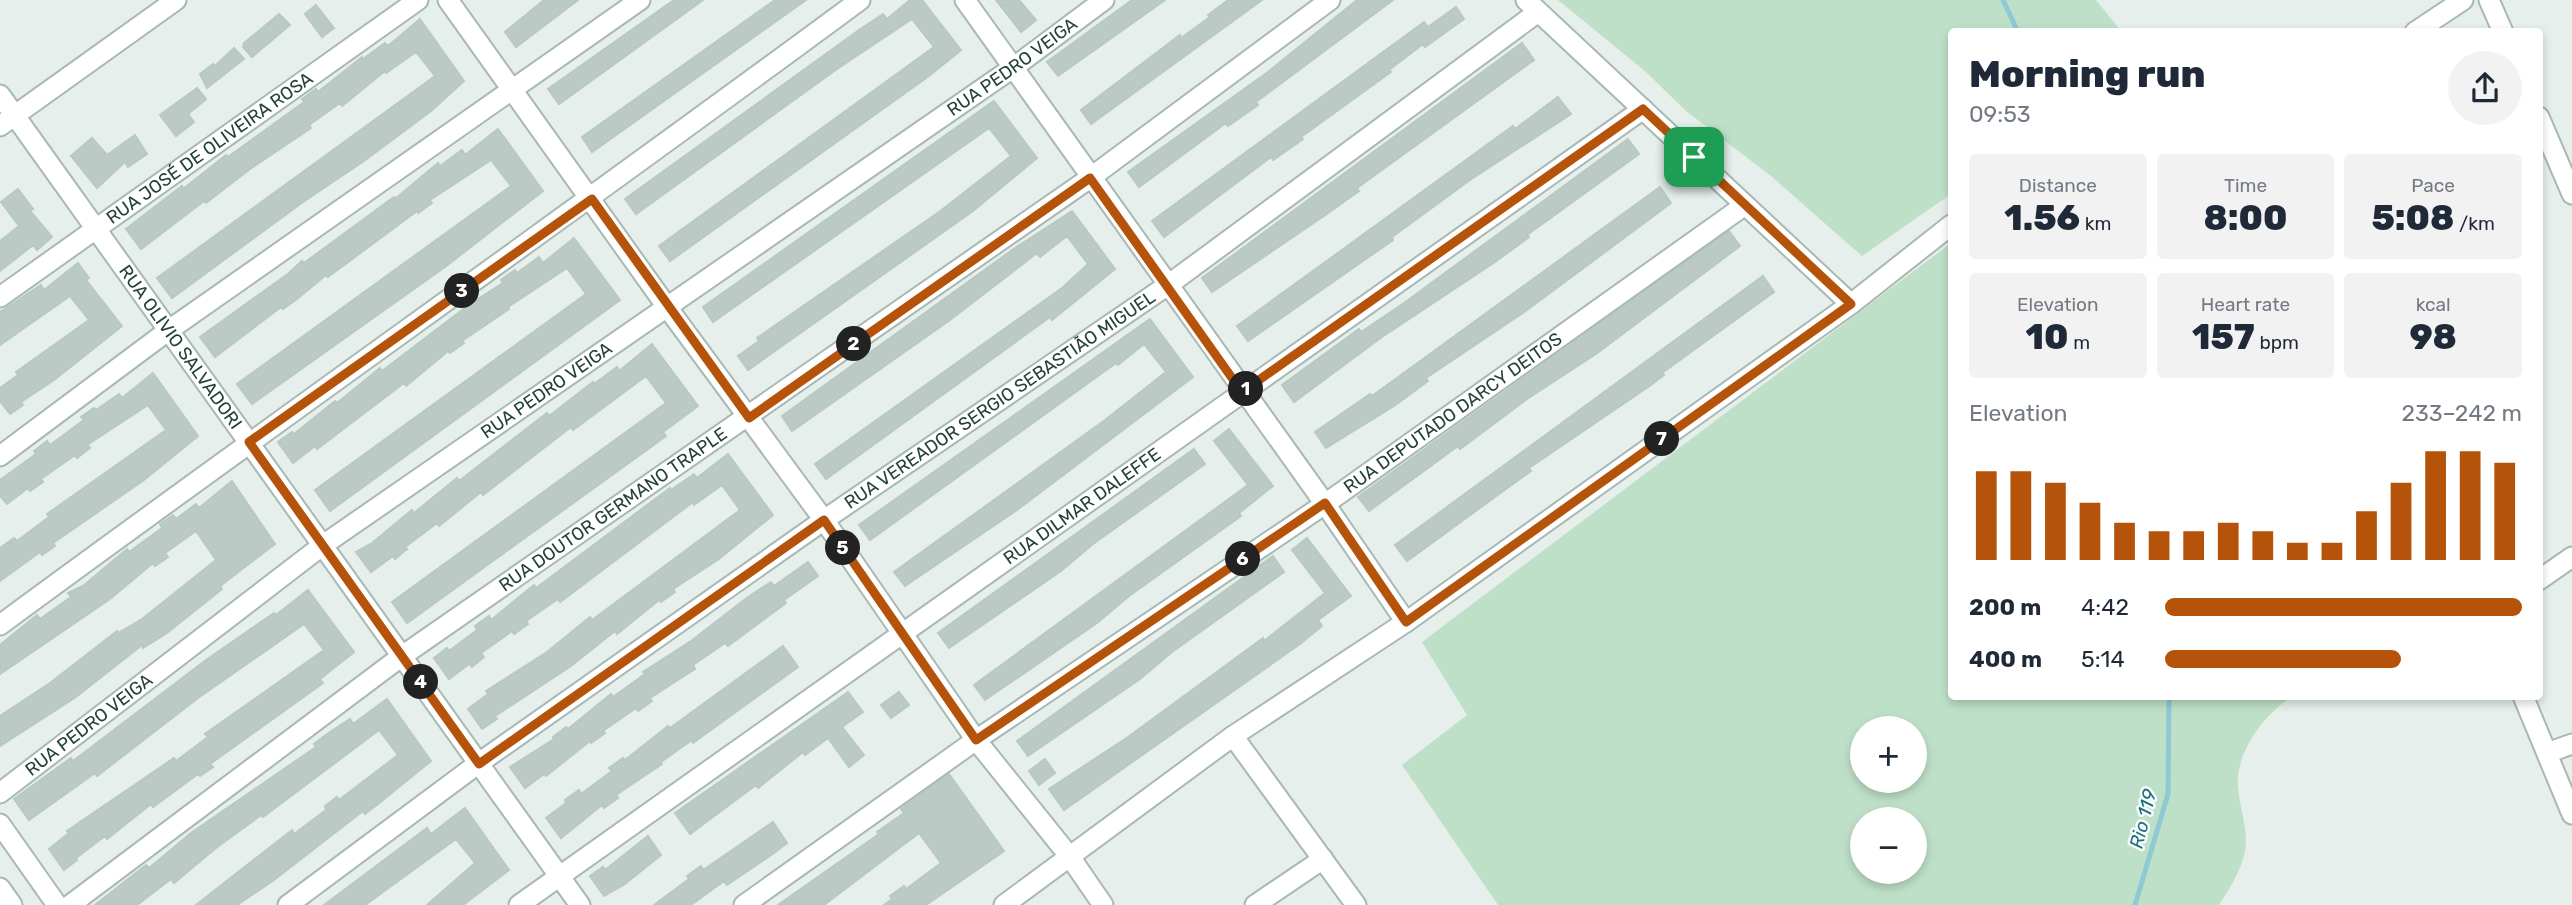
<!DOCTYPE html>
<html lang="en">
<head>
<meta charset="utf-8">
<style>
	:root { --surface:#fff; --page:#f2f2f3; --text:#1f2937; --muted:#747a83; --accent:#b45309 }
	body { margin:0; font-family:Rubik,sans-serif; background:var(--page); color:var(--text); height:100vh; display:flex; flex-direction:column; font-size:26px; white-space:nowrap }
	* { box-sizing:border-box; margin:0 }
	p { font-size:23px; color:var(--muted) }
	.icon { flex:none; width:38px; height:38px; fill:none; stroke:currentColor; stroke-width:2; stroke-linecap:round; stroke-linejoin:round }
	.map { position:relative; flex:1; overflow:hidden }
	.drawer { position:absolute; left:1948px; top:28px; width:595px; height:672px; display:flex; flex-direction:column; background:var(--surface); border-radius:7px; box-shadow:0 4px 10px #0003 }
	.drawer>* { flex:none }
	.buttons { position:absolute; left:1850px; top:716px; display:grid; gap:14px }
	.buttons a { display:grid; place-items:center; width:77px; height:77px; border-radius:50%; background:var(--surface); box-shadow:0 4px 10px #0003; font-size:35px }
	.pin { position:absolute; display:grid; place-items:center; width:60px; height:60px; color:#fff; margin:-30px; border-radius:14px; box-shadow:0 4px 10px #0006 }
	.km { position:absolute; width:35px; height:35px; margin:-18px; border-radius:50%; background:#222; color:#fff; font-size:19px; line-height:35px; text-align:center }
	.round { display:grid; place-items:center; flex:none; width:74px; height:74px; border-radius:37px; background:var(--page) }
	.overview { display:flex; align-items:center; justify-content:space-between; height:119px; padding:0 21px }
	h1 { font-size:38px; font-weight:800; line-height:52px }
	.stats { display:grid; grid-template-columns:repeat(3,1fr); gap:10px; height:119px; padding:7px 21px }
	.stats div { display:grid; align-content:center; border-radius:7px; background:var(--page); text-align:center }
	.stats b { font-size:35px; font-weight:800 }
	.stats small { font-size:19px; font-weight:400 }
	.stats p { font-size:19px }
	.chart { height:196px; padding:14px 21px }
	.chart p { display:flex; justify-content:space-between }
	.chart svg { width:100%; height:126px; margin-top:7px; stroke:var(--accent); stroke-width:6 }
	ul { padding:0 21px; list-style:none; font-size:23px }
	li { display:grid; grid-template-columns:112px 84px 1fr; align-items:center; height:52px }
	li i { height:18px; border-radius:9px; background:var(--accent) }
	.map>svg:first-child { display:block }
</style>
</head>
<body>
<div class="map">
<svg width="2572" height="905" viewBox="0 0 2572 905">
	<rect width="100%" height="100%" fill="#e6efeb"/>
	<path fill="#bfe0c8" fill-rule="evenodd" d="M1558,0H2096L2121,31L1951,32V194L1862,256L1771,176L1686,111L1646,72Z
		M1951,243V696L2292,697C2265,713 2235,753 2238,786C2239,807 2249,831 2245,851C2241,871 2230,888 2219,905H1498L1402,765L1467,715L1422,642ZM1862,728H1914V780H1862ZM1862,819H1914V872H1862Z"/>
	<g fill="none" stroke-linecap="round" stroke-linejoin="round">
		<path stroke="#8ec9d4" stroke-width="5" d="M2003,0L2018,32
			M2135,905L2168,794L2169,696"/>
	</g>
	<path fill="#bbcac4" stroke="#b8c9c2" stroke-width="2" d="M544,0H578L516,47L505,32Z
		M674,0H703L559,104L548,89Z
		M775,0H806L592,152L582,137Z
		M910,0H922L961,50L929,76L670,261L659,246L934,47L912,19L837,69L636,214L625,199L859,30L883,14L887,19Z
		M996,0H1019L1036,20L1021,32Z
		M1132,0H1165L1058,76L1047,62Z
		M1228,0H1262L1091,124L1081,110L1180,35L1181,38L1210,17L1208,15Z
		M1357,0H1393L1256,102L1258,105L1228,126L1226,123L1139,187L1128,172L1268,72Z
		M316,5L334,28L322,37L305,14Z
		M1456,7L1464,19L1425,47L1423,44L1389,70L1391,72L1301,137L1303,139L1273,160L1271,157L1164,237L1152,221L1424,22L1428,27Z
		M279,14L290,25L252,57L243,47L244,43Z
		M420,19L464,81L431,111L364,161L303,202L172,298L157,278L435,76L416,52L386,73L385,71L342,106L340,103L309,125L311,128L250,169L206,203L204,201L141,249L126,229L182,186L183,189L226,155L228,157L304,102L302,99L316,89L318,92L362,57L363,59L385,43L388,46Z
		M1522,43L1534,60L1357,188L1359,191L1324,216L1212,292L1202,278Z
		M234,48L244,59L207,88L200,74L213,64L215,66Z
		M197,88L206,99L188,114L194,122L176,136L160,115Z
		M1558,97L1571,114L1470,180L1392,237L1393,240L1248,341L1237,326L1513,126L1515,129Z
		M994,101L1037,158L973,211L748,370L738,356L759,341L757,338L939,212L1011,156L989,128L713,322L703,307Z
		M498,129L543,191L445,267L252,404L237,384L511,186L491,160L430,200L432,203L418,213L417,211L328,277L326,275L297,299L283,309L281,307L215,357L200,337L289,273L302,261L304,263L394,197L395,199L438,163L440,166L462,150L465,155Z
		M135,135L147,154L128,167L125,162L97,188L71,156L92,138L107,155Z
		M1628,139L1639,154L1527,235L1529,237L1495,262L1382,337L1294,402L1282,385L1359,329L1361,332L1404,303Z
		M1660,187L1671,203L1527,310L1426,378L1428,381L1394,406L1326,448L1315,432L1370,394L1372,396Z
		M18,189L33,209L30,211L52,237L37,250L33,245L0,271V241L19,226L1,202Z
		M1072,211L1115,269L1052,320L1050,317L826,479L815,464L1062,288L1088,264L1067,236L1040,257L1037,253L950,320L792,431L782,416L1015,248Z
		M1729,231L1740,246L1596,354L1527,399L1460,449L1458,446L1369,511L1358,497Z
		M574,238L620,300L330,511L315,490L586,294L567,268L508,307L509,309L462,341L464,343L450,353L448,351L406,386L404,383L317,449L315,446L293,463L278,442L292,432L294,434L335,401L337,403L380,368L382,371L470,304L503,283L501,280L515,270L517,273L539,257L543,263Z
		M78,263L89,278L86,280L122,326L54,380L21,402L23,405L10,414L0,401V388L18,375L16,372L89,320L70,296L0,345V312L41,285L44,290Z
		M1763,276L1774,292L1662,373L1664,375L1651,385L1529,468L1531,471L1506,489L1407,561L1395,545Z
		M1150,319L1193,377L1017,510L905,586L894,572L1105,420L1166,372L1144,344L1118,365L1116,363L870,540L859,525Z
		M652,344L698,406L663,432L666,436L407,623L392,602L666,403L646,376L573,430L571,427L483,495L481,492L439,526L437,523L405,547L407,549L395,559L393,556L371,572L356,552L372,543L412,510L414,513L457,478L459,481L547,413L549,416L593,382L594,384L617,367L619,371Z
		M153,373L198,436L144,480L53,543L55,546L42,555L40,552L0,581V548L14,538L17,541L49,517L47,514L166,430L148,405L87,445L90,448L77,458L75,455L41,479L43,482L30,491L28,488L7,504L0,496V480L36,454L34,451L47,441L50,445L84,420L81,417L94,408L96,410L119,394L122,398Z
		M1229,429L1273,486L1239,513L1241,516L1129,596L1097,623L985,700L974,685L1248,485L1214,441Z
		M1194,449L1205,464L1093,544L1061,571L949,648L938,633Z
		M728,454L773,515L719,559L673,589L675,592L661,602L659,600L617,634L615,631L571,666L495,716L497,719L482,729L468,709L488,694L486,691L547,652L590,617L592,620L740,510L722,485L694,505L693,502L560,602L558,599L526,621L528,624L514,634L512,631L481,653L484,657L472,667L469,664L449,679L434,658L447,648L449,651L477,630L475,626L489,616L491,620L534,585L536,588L670,488L671,490L694,474L697,478Z
		M232,481L275,544L220,586L222,589L167,633L143,648L142,645L76,697L0,746V716L50,683L117,631L118,633L142,619L216,560L196,531L165,553L168,557L155,566L153,563L110,599L0,674V645L37,615L40,619L71,597L68,593L83,586L127,549L129,552L162,528L160,524L173,515L176,519L196,504L199,508Z
		M1307,538L1351,596L1318,620L1322,626L1300,644L1064,810L1049,789L1128,737L1263,638L1264,641L1325,593L1292,550Z
		M1273,556L1284,572L1172,652L1140,679L1028,756L1017,741Z
		M808,562L818,576L784,600L786,603L728,646L725,643L693,665L695,669L650,698L652,701L638,711L636,708L603,731L605,733L591,743L590,741L546,776L544,774L525,788L510,767L554,739L553,737L566,727L568,729L611,694L613,697L645,674L643,672L691,641L748,597L771,582L774,586Z
		M308,590L354,652L320,679L323,683L210,764L213,767L200,776L198,774L153,807L151,804L107,839L105,836L76,858L77,860L64,870L49,849L69,833L67,831L174,758L176,761L208,737L205,734L324,650L304,624L198,698L97,776L95,773L29,820L14,799L71,758L73,761L206,660L274,613L276,615Z
		M783,646L798,667L693,743L692,740L661,762L662,764L616,795L618,798L604,808L602,805L561,838L546,818L566,803L565,800L579,790L581,794L612,771L609,768L623,758L625,760L668,726L670,728Z
		M848,692L863,712L842,727L864,755L849,767L828,738L805,755L803,752L758,788L756,785L690,834L675,813Z
		M899,692L909,705L891,718L881,705Z
		M387,699L431,761L378,804L365,814L363,811L274,880L237,905H196L292,830L294,834L326,810L325,806L337,797L339,800L398,755L379,730L263,817L261,815L216,848L174,883L171,879L137,905H95L146,865L149,868L191,833L316,747L314,744L327,734L350,719L353,724Z
		M1045,759L1055,773L1039,785L1029,771Z
		M949,774L1004,851L926,905H884L892,899L890,896L904,886L906,889L941,863L919,833L824,905H778L879,834L877,832L904,813L901,809Z
		M465,808L509,870L463,905H427L475,863L456,839L365,905H324L427,828L431,834Z
		M773,822L787,843L774,853L727,885L724,881L691,905H654L689,879L687,876L701,866L703,870Z
		M648,836L661,855L625,884L604,896L590,876L603,867L605,870Z"/>
	<g fill="none" stroke-linecap="round" stroke-linejoin="round">
		<g stroke="#a8b8b2" stroke-width="23">
			<g id="street">
				<path d="M448,0L667,307L824,520L976,740L1070,857L1103,905"/>
				<path d="M965,0L1325,504L1406,622"/>
				<path d="M1526,0L1851,304"/>
				<path d="M2489,0L2503,32"/>
				<path d="M2415,32L2463,0"/>
				<path id="s1" d="M0,95L580,905"/>
				<path d="M2539,117L2572,194"/>
				<path d="M0,126L176,0"/>
				<path id="s2" d="M0,297L418,0"/>
				<path d="M0,456L169,330L640,0"/>
				<path d="M2539,580L2572,557"/>
				<path d="M0,625C285,415 575,211 860,0"/>
				<path d="M2523,696L2572,814"/>
				<path d="M1233,736L1356,905"/>
				<path d="M2547,753L2572,744"/>
				<path id="s3" d="M0,793L323,545L1014,67L1104,0"/>
				<path d="M0,824L57,905"/>
				<path d="M0,888L12,905"/>
				<path id="s4" d="M70,905L402,656L1090,178L1330,0"/>
				<path id="s5" d="M288,905L479,763L824,520L1168,285L1538,12"/>
				<path id="s6" d="M519,905L1643,109"/>
				<path id="s7" d="M744,905L976,740L1325,504L1745,205"/>
				<path d="M1004,905L1233,736L1406,622L1851,304L1951,225"/>
				<path d="M1255,905L1323,859"/>
			</g>
		</g>
		<use href="#street" stroke="#fff" stroke-width="19"/>
	</g>
	<g fill="none" stroke-linecap="round" stroke-linejoin="round">
		<g stroke="#fff" stroke-width="14">
			<path id="route" d="M1643,109L1851,304L1406,622L1325,503L976,740L824,520L479,764L249,442L592,199L749,418L1090,178L1242,392Z"/>
		</g>
		<use href="#route" stroke="#b45309" stroke-width="9"/>
	</g>
	<g text-anchor="middle" dominant-baseline="central" stroke-width="5" stroke-linejoin="round" paint-order="stroke">
		<g font-size="18" fill="#24423a" stroke="#f7fbf9">
			<text stroke="none"><textPath href="#s3" startOffset="1246">RUA PEDRO VEIGA</textPath></text>
			<text stroke="none"><textPath href="#s2" startOffset="257">RUA JOSÉ DE OLIVEIRA ROSA</textPath></text>
			<text stroke="none"><textPath href="#s1" startOffset="310">RUA OLIVIO SALVADORI</textPath></text>
			<text stroke="none"><textPath href="#s3" startOffset="679">RUA PEDRO VEIGA</textPath></text>
			<text stroke="none"><textPath href="#s5" startOffset="873">RUA VEREADOR SERGIO SEBASTIÃO MIGUEL</textPath></text>
			<text stroke="none"><textPath href="#s7" startOffset="863">RUA DEPUTADO DARCY DEITOS</textPath></text>
			<text stroke="none"><textPath href="#s6" startOffset="690">RUA DILMAR DALEFFE</textPath></text>
			<text stroke="none"><textPath href="#s4" startOffset="672">RUA DOUTOR GERMANO TRAPLE</textPath></text>
			<text stroke="none"><textPath href="#s3" startOffset="112">RUA PEDRO VEIGA</textPath></text>
		</g>
		<g font-size="19" font-style="italic" fill="#1c6f80" stroke="#f7fbf9">
			<text transform="translate(2143 819) rotate(-76)">Rio 119</text>
		</g>
	</g>
</svg>
<div class="buttons">
<a>+</a>
<a>−</a>
</div>
<div class="pin" style="left:1694px;top:157px;background:#1e9e55"><svg class="icon" aria-label="arrive" viewBox="0 0 24 24"><path d="M6 21V4h12l-3 4 3 4H6"/></svg></div>
<b class="km" style="left:1246px;top:389px">1</b>
<b class="km" style="left:854px;top:344px">2</b>
<b class="km" style="left:462px;top:291px">3</b>
<b class="km" style="left:421px;top:682px">4</b>
<b class="km" style="left:843px;top:548px">5</b>
<b class="km" style="left:1243px;top:559px">6</b>
<b class="km" style="left:1662px;top:439px">7</b>
<section class="drawer">
<div class="overview"><div><h1>Morning run</h1><p>09:53</p></div><a class="round"><svg class="icon" aria-label="share" viewBox="0 0 24 24"><path d="M12 15V3M7 8l5-5 5 5M5 13v7h14v-7"/></svg></a></div>
<div class="stats">
<div><p>Distance</p><b>1.56<small> km</small></b></div>
<div><p>Time</p><b>8:00</b></div>
<div><p>Pace</p><b>5:08<small> /km</small></b></div>
</div>
<div class="stats">
<div><p>Elevation</p><b>10<small> m</small></b></div>
<div><p>Heart rate</p><b>157<small> bpm</small></b></div>
<div><p>kcal</p><b>98</b></div>
</div>
<div class="chart"><p><span>Elevation</span>233–242 m</p>
<svg viewBox="0 0 160 44" preserveAspectRatio="none"><path d="M5 44V13M15 44V13M25 44V17M35 44V24M45 44V31M55 44V34M65 44V34M75 44V31M85 44V34M95 44V38M105 44V38M115 44V27M125 44V17M135 44V6M145 44V6M155 44V10"/></svg>
</div>
<ul>
<li><b>200 m</b>4:42<i style="width:100%"></i></li>
<li><b>400 m</b>5:14<i style="width:66%"></i></li>
</ul>
</section>
</div>
</body>
</html>
